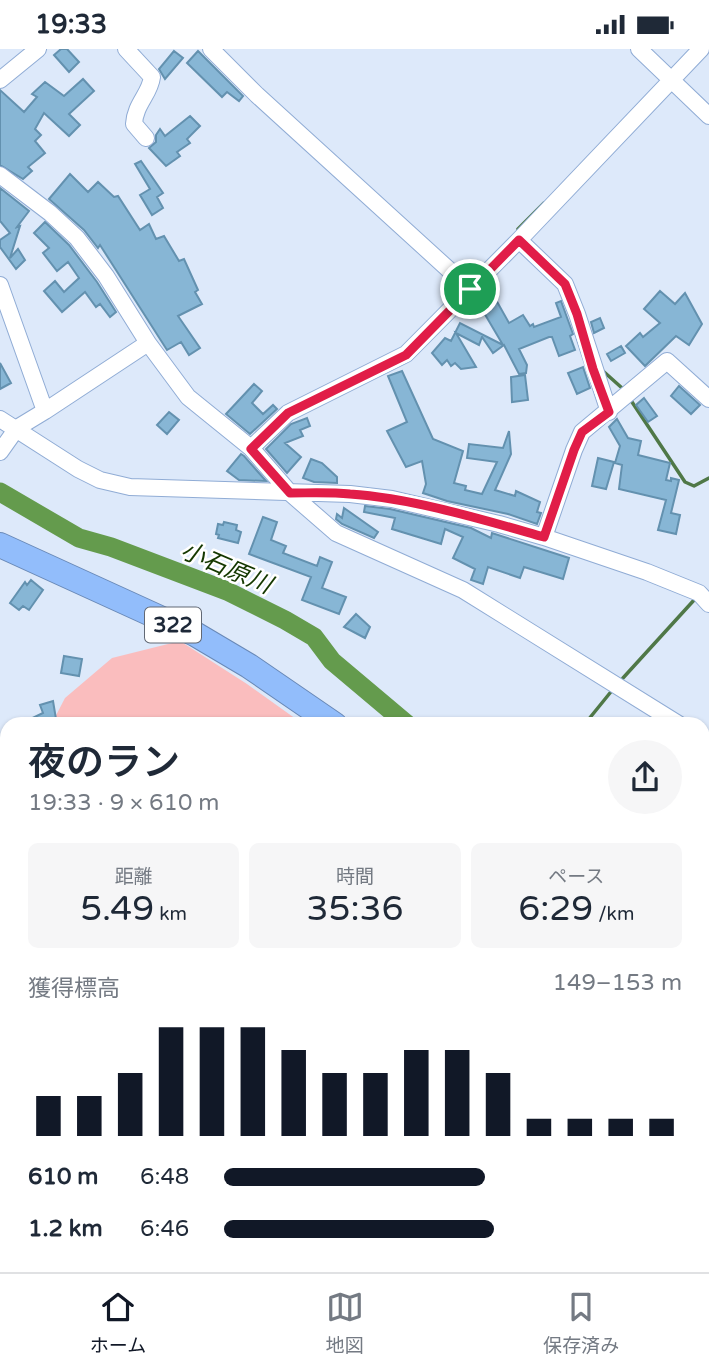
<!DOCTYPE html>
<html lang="ja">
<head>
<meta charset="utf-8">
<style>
	:root { --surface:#fff; --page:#f6f6f7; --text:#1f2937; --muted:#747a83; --line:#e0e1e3; --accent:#111827 }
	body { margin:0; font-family:"Varela Round","Noto Sans JP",sans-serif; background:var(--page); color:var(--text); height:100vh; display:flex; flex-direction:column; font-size:26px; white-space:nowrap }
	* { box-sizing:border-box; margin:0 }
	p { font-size:23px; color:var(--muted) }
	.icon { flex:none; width:38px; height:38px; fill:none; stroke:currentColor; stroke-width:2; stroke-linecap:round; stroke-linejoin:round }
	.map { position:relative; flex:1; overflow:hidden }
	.panel { position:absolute; left:0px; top:668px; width:710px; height:555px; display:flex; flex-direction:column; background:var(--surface); border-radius:21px 21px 0 0; box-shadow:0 2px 5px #0004 }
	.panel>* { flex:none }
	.pin { position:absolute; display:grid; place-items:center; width:60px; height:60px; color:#fff; margin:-30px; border:4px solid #fff; border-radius:50%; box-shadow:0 2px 7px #0007 }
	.round { display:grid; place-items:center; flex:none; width:74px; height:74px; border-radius:37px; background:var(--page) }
	.summary { display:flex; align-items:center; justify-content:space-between; height:119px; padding:0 28px }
	h1 { font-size:38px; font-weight:600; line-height:52px }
	.stats { display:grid; grid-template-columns:repeat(3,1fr); gap:10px; height:119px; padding:7px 28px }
	.stats div { display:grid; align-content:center; border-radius:10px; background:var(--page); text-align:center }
	.stats b { font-size:35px; font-weight:600 }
	.stats small { font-size:19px; font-weight:400 }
	.stats p { font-size:19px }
	.chart { height:196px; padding:14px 28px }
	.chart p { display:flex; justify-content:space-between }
	.chart svg { width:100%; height:126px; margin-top:7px; stroke:var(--accent); stroke-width:6 }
	ul { padding:0 28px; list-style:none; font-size:23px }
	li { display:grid; grid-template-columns:112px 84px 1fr; align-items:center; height:52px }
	li i { height:18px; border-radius:9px; background:var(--accent) }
	.status { display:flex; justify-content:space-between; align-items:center; height:49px; padding:0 35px; background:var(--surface); direction:ltr }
	.status svg { height:19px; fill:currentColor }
	.tabs { display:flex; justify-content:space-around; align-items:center; height:98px; border-top:2px solid var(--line); background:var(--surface); font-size:19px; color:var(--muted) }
	.tabs a { display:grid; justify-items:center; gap:4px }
	.tabs .on { color:var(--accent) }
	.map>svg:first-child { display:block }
</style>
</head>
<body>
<div class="status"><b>19:33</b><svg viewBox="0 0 49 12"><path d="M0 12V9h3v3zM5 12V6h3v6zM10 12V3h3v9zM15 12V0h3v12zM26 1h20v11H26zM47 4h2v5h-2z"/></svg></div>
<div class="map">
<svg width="709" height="1223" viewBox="0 0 709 1223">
	<rect width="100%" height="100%" fill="#dde9fa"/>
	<path fill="#fabdbe" d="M180,592L247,635L303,675L51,676L65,649L112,609Z
		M7,721V1216H484V1223H0V725Z"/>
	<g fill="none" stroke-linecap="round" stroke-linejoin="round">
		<path stroke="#4f7847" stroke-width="3.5" d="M518,180L544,154
			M603,322L622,339
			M630,350L685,433L694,437L709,429
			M623,629L695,550
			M584,676L614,639
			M704,908L709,911"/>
		<path stroke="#649b4d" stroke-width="19" d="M0,443L79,489L111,498L227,542L285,571L314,588L332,612L408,676
			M704,877L709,879"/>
	</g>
	<path fill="#87b6d5" stroke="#6391af" stroke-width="2" d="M61,0H67L79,13L69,23L54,6Z
		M174,2L183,9L165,30L159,20Z
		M198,2L243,47L239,52L227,43L222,48L187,14Z
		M83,30L94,42L69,65L80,76L69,87L44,64L35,80L41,86L35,92L45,104L28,118L32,122L23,130L0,116V41L24,63L37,48L32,45L45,33L64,47Z
		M190,67L200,77L187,90L190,94L177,103L180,107L166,117L149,99L156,93V86L160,80L165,87Z
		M141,112L163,144L157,148L163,159L152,166L140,146L150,140L135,115Z
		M70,125L88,143L98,133L114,148L118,147L140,181L149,175L156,190L164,187L179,212L184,210L198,241L195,243L202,255L178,267L200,299L189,306L181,293L167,301L100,196L98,199L84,181L49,150Z
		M0,139L29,162L17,178L20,177L10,209L18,200L25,211L16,220L0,198V191L10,184L0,172Z
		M45,173L69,196L97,233L116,263L110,268L100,255L96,258L85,243L62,263L44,242L55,232L64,243L79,229L68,213L57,222L43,204L49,199L34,184Z
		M484,241L493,250L495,249L509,274L523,266L530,277L533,275L534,278L561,268L556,254L561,252L573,285L570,287L575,301L559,307L552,288H549L519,300L527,316L526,324L519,325L504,296L493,304L482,288L479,296L456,284L476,318L461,320L455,314L451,317L447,311L442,316L432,304L445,289L451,292L460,274L503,296L480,257L473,252Z
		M660,242L675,255L685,244L702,275L689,296L676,287L645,317L626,297L640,284L643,288L660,274L644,260Z
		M600,269L604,279L594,284L591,273Z
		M621,297L625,304L611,312L607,305Z
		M0,314L11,334L0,340Z
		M583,318L590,339L577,345L568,324Z
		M402,322L433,390L463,402L454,434L466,437L465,441L482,445L497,413L467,409L469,395L503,399L509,382L511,405L495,441L515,447L516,442L540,453L537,463L541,464L537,475L508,465L447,452L423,444L426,435L422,412L406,418L387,382L407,373L388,327Z
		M525,326L528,351L512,353L511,328Z
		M254,335L262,342L252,354L263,365L273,356L277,360L250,385L226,365Z
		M679,337L700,356L691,365L671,347Z
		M644,349L657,367L648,373L636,356Z
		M169,363L179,371L167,385L157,376Z
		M307,369L310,377L300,381L303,387L285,394L301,408L287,424L266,400L291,375Z
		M617,370L628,389L641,392L638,406L670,414L666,431L671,432V429L679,431L671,464L680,466L676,485L658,481L666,451L619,440L622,416L615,414L620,397L609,378Z
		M241,405L244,407L266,432L239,431L227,422Z
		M598,409L614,413L606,440L592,437Z
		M311,410L322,414L337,428V434L314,433L303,429Z
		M365,457L390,460L471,479L491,489L492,484L569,509L563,530L524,518L520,529L488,518L483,535L471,531L475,520L453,509L463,488L445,480L441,495L392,480L395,469L364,463Z
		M344,459L378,483L374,489L342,475L336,470L337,465L342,469Z
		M263,468L277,473L271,491L286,497L283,504L317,517L320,508L332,513L322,539L346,548L339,565L302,551L311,528L249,505Z
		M224,473L237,476L236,481L241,483L238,494L218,489L219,486L216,485L218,475L223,476Z
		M31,531L43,541L29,561L23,557L19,561L10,554L25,533L27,536Z
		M356,565L370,578L365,589L344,578Z
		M64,607L82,610L79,627L61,624Z
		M53,652L57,676H18L43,664L40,656Z"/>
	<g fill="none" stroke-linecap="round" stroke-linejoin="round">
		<g stroke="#90acd5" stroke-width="18">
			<path id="minor" d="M126,0L152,28C150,45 135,55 134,75L146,89
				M211,0L257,46L470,240
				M639,0L709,67
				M0,31L38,0
				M0,126L50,164L77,189L106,227L148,294L188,348L251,399L290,444L336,484L463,541L680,676
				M519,191L565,235L577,265L609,363
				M0,236L45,362
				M0,370L78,420L100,431L130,438L350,445L392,450L499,475L544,488L647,523L699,544L709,555
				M251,399L288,364L406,305L519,191L701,0
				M0,403L17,379L45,362L148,294
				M544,488L574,401L582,383L667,312L709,350
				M704,690L709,693
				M704,1032L709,1027
				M704,1058L709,1064
				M704,1200L709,1205
				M565,1223L566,1216"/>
		</g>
		<g stroke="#6989b7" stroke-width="26">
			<path id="highway" d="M0,496L195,585L249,617L335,676
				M704,962L709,965"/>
		</g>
		<use href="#minor" stroke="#fff" stroke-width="16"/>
		<use href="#highway" stroke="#92bdfb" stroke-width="24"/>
	</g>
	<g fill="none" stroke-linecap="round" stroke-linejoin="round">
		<g stroke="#fff" stroke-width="14">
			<path id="route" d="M519,191L565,235L577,265L593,320L609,363L582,383L574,401L544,488C484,471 412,449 350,445C330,443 310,444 290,444L251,400L288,364L406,306Z"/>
		</g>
		<use href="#route" stroke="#e11d48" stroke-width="9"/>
	</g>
	<g text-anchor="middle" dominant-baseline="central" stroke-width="5" stroke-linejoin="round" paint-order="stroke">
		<rect fill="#fff" stroke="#616874" stroke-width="2" x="145" y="558.5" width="56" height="35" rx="5"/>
		<g font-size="21" font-weight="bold" fill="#1d2838">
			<text x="173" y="576">322</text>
		</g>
		<g font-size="24" font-style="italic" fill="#143800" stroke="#fff">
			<text transform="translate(226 519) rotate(23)">小石原川</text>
		</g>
	</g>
</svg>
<div class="pin" style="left:470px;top:240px;background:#1e9e55"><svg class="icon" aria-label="arrive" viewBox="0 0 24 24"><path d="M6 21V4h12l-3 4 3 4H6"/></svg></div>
<section class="panel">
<div class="summary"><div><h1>夜のラン</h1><p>19:33 · 9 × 610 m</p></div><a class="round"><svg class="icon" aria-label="share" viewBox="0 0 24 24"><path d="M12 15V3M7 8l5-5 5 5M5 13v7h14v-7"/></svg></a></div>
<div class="stats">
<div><p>距離</p><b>5.49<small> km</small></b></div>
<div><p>時間</p><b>35:36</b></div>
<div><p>ペース</p><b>6:29<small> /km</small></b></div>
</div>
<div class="chart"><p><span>獲得標高</span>149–153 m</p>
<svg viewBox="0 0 160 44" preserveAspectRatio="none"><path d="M5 44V30M15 44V30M25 44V22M35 44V6M45 44V6M55 44V6M65 44V14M75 44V22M85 44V22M95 44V14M105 44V14M115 44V22M125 44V38M135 44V38M145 44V38M155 44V38"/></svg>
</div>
<ul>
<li><b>610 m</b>6:48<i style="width:57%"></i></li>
<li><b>1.2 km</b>6:46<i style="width:59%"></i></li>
</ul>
</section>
</div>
<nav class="tabs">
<a class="on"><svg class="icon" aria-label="home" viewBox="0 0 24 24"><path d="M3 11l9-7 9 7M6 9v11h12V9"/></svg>ホーム</a>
<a><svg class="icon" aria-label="map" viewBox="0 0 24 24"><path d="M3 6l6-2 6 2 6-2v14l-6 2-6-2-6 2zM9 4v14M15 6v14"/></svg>地図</a>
<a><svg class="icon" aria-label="saved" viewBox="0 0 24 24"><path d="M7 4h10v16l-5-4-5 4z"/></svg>保存済み</a>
</nav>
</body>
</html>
